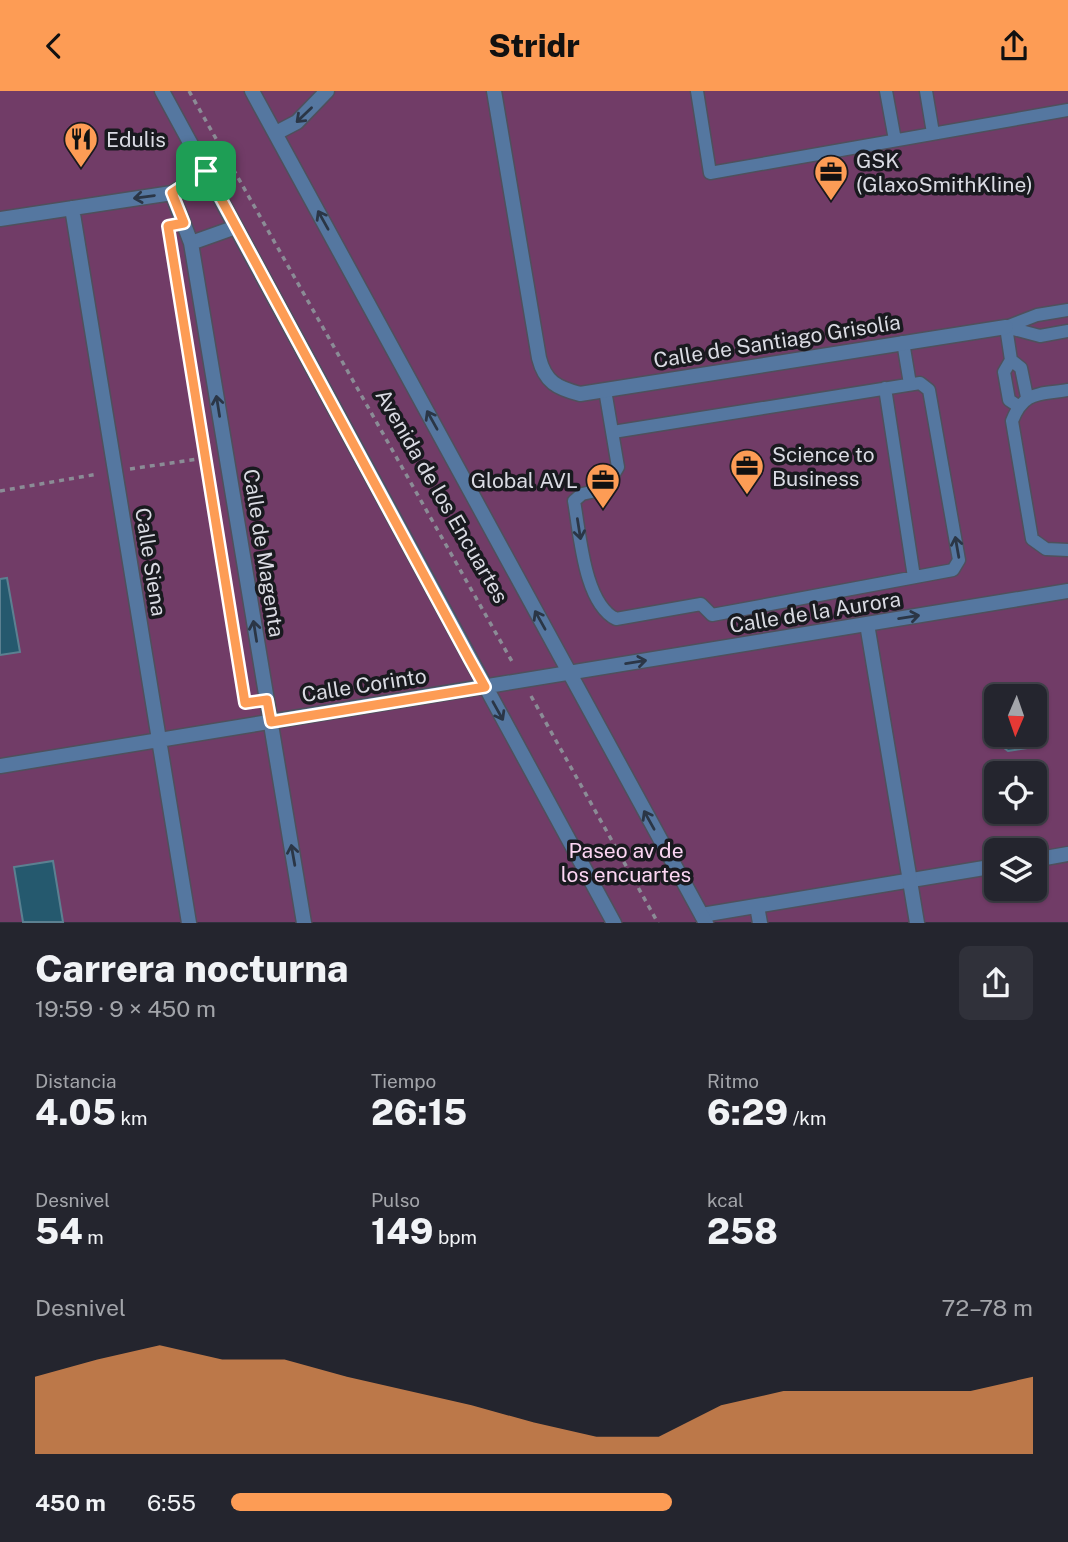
<!DOCTYPE html>
<html lang="es">
<head>
<meta charset="utf-8">
<style>
	:root { --surface:#24252e; --page:#30313a; --text:#f1f3f6; --muted:#a3a5aa; --line:#41424a; --accent:#fd9c55 }
	body { margin:0; font-family:"Public Sans",sans-serif; background:var(--page); color:var(--text); height:100vh; display:flex; flex-direction:column; font-size:26px; white-space:nowrap }
	* { box-sizing:border-box; margin:0 }
	p { font-size:23px; color:var(--muted) }
	.icon { flex:none; width:38px; height:38px; fill:none; stroke:currentColor; stroke-width:2; stroke-linecap:round; stroke-linejoin:round }
	.map { position:relative; height:832px; overflow:hidden }
	.details { display:flex; flex-direction:column; background:var(--surface); flex:1 }
	.details>* { flex:none }
	.needle { width:46px; rotate:182deg }
	.fabs { position:absolute; left:984px; top:593px; display:grid; gap:14px }
	.fabs a { display:grid; place-items:center; width:63px; height:63px; border-radius:10px; background:var(--surface); box-shadow:0 2px 5px #0004,0 0 0 2px var(--line); font-size:35px }
	.pin { position:absolute; display:grid; place-items:center; width:60px; height:60px; color:#fff; margin:-30px; border-radius:14px; box-shadow:0 4px 10px #0006 }
	.round { display:grid; place-items:center; flex:none; width:74px; height:74px; border-radius:10px; background:var(--page) }
	.head { display:flex; align-items:center; justify-content:space-between; height:119px; padding:0 35px }
	h1 { font-size:38px; font-weight:800; line-height:52px }
	.metrics { display:grid; grid-template-columns:repeat(3,1fr); gap:10px; height:119px; padding:7px 35px }
	.metrics div { display:grid; align-content:center }
	.metrics b { font-size:35px; font-weight:800 }
	.metrics small { font-size:19px; font-weight:400 }
	.metrics p { font-size:19px }
	.chart { height:196px; padding:14px 35px }
	.chart p { display:flex; justify-content:space-between }
	.chart svg { width:100%; height:126px; margin-top:7px; fill:var(--accent); opacity:.7 }
	ul { padding:0 35px; list-style:none; font-size:23px }
	li { display:grid; grid-template-columns:112px 84px 1fr; align-items:center; height:52px }
	li i { height:18px; border-radius:9px; background:var(--accent) }
	header { display:flex; justify-content:space-between; align-items:center; height:91px; padding:0 35px; background:var(--accent); color:#111; font-size:32px; font-weight:800 }
	.map>svg:first-child { display:block }
</style>
</head>
<body>
<header><svg class="icon" aria-label="back" viewBox="0 0 24 24"><path d="M15 5l-7 7 7 7"/></svg>Stridr<svg class="icon" aria-label="share" viewBox="0 0 24 24"><path d="M12 15V3M7 8l5-5 5 5M5 13v7h14v-7"/></svg></header>
<div class="map">
<svg width="1068" height="832" viewBox="0 0 1068 832">
	<rect width="100%" height="100%" fill="#30313e"/>
	<path fill="#713c67" fill-rule="evenodd" d="M0,0H1068V831H0ZM996,606H1034V644H996ZM996,682H1034V721H996ZM996,760H1034V798H996Z"/>
	<path fill="#25596e" stroke="#5b8091" stroke-width="2" d="M7,487L20,561L0,564V488Z
		M1034,631L1042,632L1037,649L1027,657L1008,660L992,648L991,642L996,637V644H1034Z
		M53,770L63,831H23L14,776Z"/>
	<g fill="none" stroke-linecap="round" stroke-linejoin="round">
		<g stroke="#4f505c" stroke-width="15">
			<path id="service" d="M697,0L710,82L1068,19
				M886,0L895,49
				M926,0L933,42
				M1068,219L1037,224L1006,236L1040,245L1068,240
				M1006,236L1011,269
				M903,251L910,293
				M885,297L914,486
				M605,299L618,376L605,398L582,403L574,410C580,443 584,512 616,528L701,513L712,524L953,479L959,469L929,299L920,292L613,341
				M1068,299C1039,304 1024,299 1012,330L1032,448L1046,458L1068,459
				M1018,315L1009,309L1004,281L1011,269L1021,277L1027,306"/>
		</g>
		<g stroke="#4f505c" stroke-width="17">
			<path id="pedestrian" d="M1034,769L1068,763
				M757,815L760,832
				M702,824L996,775"/>
		</g>
		<g stroke="#4f505c" stroke-width="17">
			<path id="minor" d="M162,0L614,832
				M252,0L706,832
				M494,0L539,267C545,291 557,297 580,303L1006,236
				M276,42L297,31L327,0
				M172,102L191,152L304,832
				M72,117L189,832
				M0,128L172,102L206,81
				M191,152L236,136
				M867,533L917,832
				M0,675L1068,500"/>
		</g>
		<path stroke="#8b8c96" stroke-width="3.5" stroke-dasharray="5 5" stroke-linecap="butt" d="M189,0L514,574
			M171,152L245,612L251,611
			M130,378L205,367
			M0,400L98,383
			M531,605L658,832"/>
		<use href="#service" stroke="#5577a0" stroke-width="12"/>
		<use href="#pedestrian" stroke="#5577a0" stroke-width="14"/>
		<use href="#minor" stroke="#5577a0" stroke-width="14"/>
	</g>
	<defs><path id="oneway-shaft" d="M-6 0H5M1.5-3L5.5 0L1.5 3" fill="none" stroke-width="1.6" stroke-linecap="round" stroke-linejoin="round" transform="scale(1.75)"/></defs>
	<g stroke="#2b3646">
		<use href="#oneway-shaft" transform="translate(304 24) rotate(136)"/>
		<use href="#oneway-shaft" transform="translate(144 106) rotate(172)"/>
		<use href="#oneway-shaft" transform="translate(323 129) rotate(-119)"/>
		<use href="#oneway-shaft" transform="translate(218 315) rotate(-99)"/>
		<use href="#oneway-shaft" transform="translate(432 329) rotate(-119)"/>
		<use href="#oneway-shaft" transform="translate(579 438) rotate(81)"/>
		<use href="#oneway-shaft" transform="translate(957 456) rotate(-100)"/>
		<use href="#oneway-shaft" transform="translate(909 526) rotate(-9)"/>
		<use href="#oneway-shaft" transform="translate(540 529) rotate(-119)"/>
		<use href="#oneway-shaft" transform="translate(255 540) rotate(-99)"/>
		<use href="#oneway-shaft" transform="translate(636 571) rotate(-9)"/>
		<use href="#oneway-shaft" transform="translate(498 620) rotate(61)"/>
		<use href="#oneway-shaft" transform="translate(649 729) rotate(-119)"/>
		<use href="#oneway-shaft" transform="translate(293 764) rotate(-100)"/>
	</g>
	<g fill="none" stroke-linecap="round" stroke-linejoin="round">
		<g stroke="#fff" stroke-width="14">
			<path id="route" d="M206,80L470,569L485,596L271,631L267,609L245,612L168,135L184,132L172,102Z"/>
		</g>
		<use href="#route" stroke="#fd9c55" stroke-width="9"/>
	</g>
	<defs>
		<g id="restaurant-pin" transform="scale(1.75)"><path d="M0 17L-7.5 6A9.5 9.5 0 1 1 7.5 6Z" fill="#fd9c55" stroke="#191a1f"/><path d="M-5-6h1v4h1v-4h1v4h1v-4h1v5L-1.5 .5V6h-2V.5L-5-1ZM5-6V6H3V1.5H1.5Q1.5-4 5-6Z" fill="#111"/></g>
		<g id="office-pin" transform="scale(1.75)"><path d="M0 17L-7.5 6A9.5 9.5 0 1 1 7.5 6Z" fill="#fd9c55" stroke="#191a1f"/><path d="M-6-3h4V-5.5h4V-3h4V5H-6ZM-1-4.5V-3h2v-1.5ZM-6 0V1H6V0Z" fill="#111"/></g>
	</defs>
	<g fill-rule="evenodd">
		<use href="#restaurant-pin" x="81" y="48"/>
		<use href="#office-pin" x="831" y="81"/>
		<use href="#office-pin" x="747" y="375"/>
		<use href="#office-pin" x="603" y="389"/>
	</g>
	<g text-anchor="middle" dominant-baseline="central" stroke-width="7" stroke-linejoin="round" paint-order="stroke">
		<g font-size="21" fill="#dadbe3" stroke="#191a1f" text-anchor="start">
			<text x="106" y="48">Edulis</text>
			<text x="856" y="69">GSK<tspan x="856" dy="24">(GlaxoSmithKline)</tspan></text>
			<text x="772" y="363">Science to<tspan x="772" dy="24">Business</tspan></text>
			<text x="578" y="389" text-anchor="end">Global AVL</text>
		</g>
		<g font-size="21" fill="#dadbe3" stroke="#191a1f">
			<text transform="translate(777 250) rotate(-9)">Calle de Santiago Grisolía</text>
			<text transform="translate(442 405) rotate(60)">Avenida de los Encuartes</text>
			<text transform="translate(264 462) rotate(81)">Calle de Magenta</text>
			<text transform="translate(151 471) rotate(81)">Calle Siena</text>
			<text transform="translate(815 521) rotate(-9)">Calle de la Aurora</text>
			<text transform="translate(364 594) rotate(-9)">Calle Corinto</text>
		</g>
		<g font-size="21" fill="#fcd6f3" stroke="#191a1f">
			<text x="626" y="759">Paseo av de<tspan x="626" dy="24">los encuartes</tspan></text>
		</g>
	</g>
</svg>
<div class="fabs">
<a><svg class="needle" viewBox="-14 -14 28 28"><path d="M0-13l5 13h-10z" fill="#e53935"/><path d="M0 13l5-13h-10z" fill="#a3a5aa"/></svg></a>
<a><svg class="icon" aria-label="locate" viewBox="0 0 24 24"><circle cx="12" cy="12" r="6"/><path d="M12 2v4M12 18v4M2 12h4M18 12h4"/></svg></a>
<a><svg class="icon" aria-label="layers" viewBox="0 0 24 24"><path d="M12 4l9 5-9 5-9-5zM3 14l9 5 9-5"/></svg></a>
</div>
<div class="pin" style="left:206px;top:80px;background:#1e9e55"><svg class="icon" aria-label="arrive" viewBox="0 0 24 24"><path d="M6 21V4h12l-3 4 3 4H6"/></svg></div>
</div>
<section class="details">
<div class="head"><div><h1>Carrera nocturna</h1><p>19:59 · 9 × 450 m</p></div><a class="round"><svg class="icon" aria-label="share" viewBox="0 0 24 24"><path d="M12 15V3M7 8l5-5 5 5M5 13v7h14v-7"/></svg></a></div>
<div class="metrics">
<div><p>Distancia</p><b>4.05<small> km</small></b></div>
<div><p>Tiempo</p><b>26:15</b></div>
<div><p>Ritmo</p><b>6:29<small> /km</small></b></div>
</div>
<div class="metrics">
<div><p>Desnivel</p><b>54<small> m</small></b></div>
<div><p>Pulso</p><b>149<small> bpm</small></b></div>
<div><p>kcal</p><b>258</b></div>
</div>
<div class="chart"><p><span>Desnivel</span>72–78 m</p>
<svg viewBox="0 0 160 44" preserveAspectRatio="none"><path d="M0 44V17L10 11L20 6L30 11L40 11L50 17L60 22L70 27L80 33L90 38L100 38L110 27L120 22L130 22L140 22L150 22L160 17V44z"/></svg>
</div>
<ul>
<li><b>450 m</b>6:55<i style="width:55%"></i></li>
</ul>
</section>
</body>
</html>
